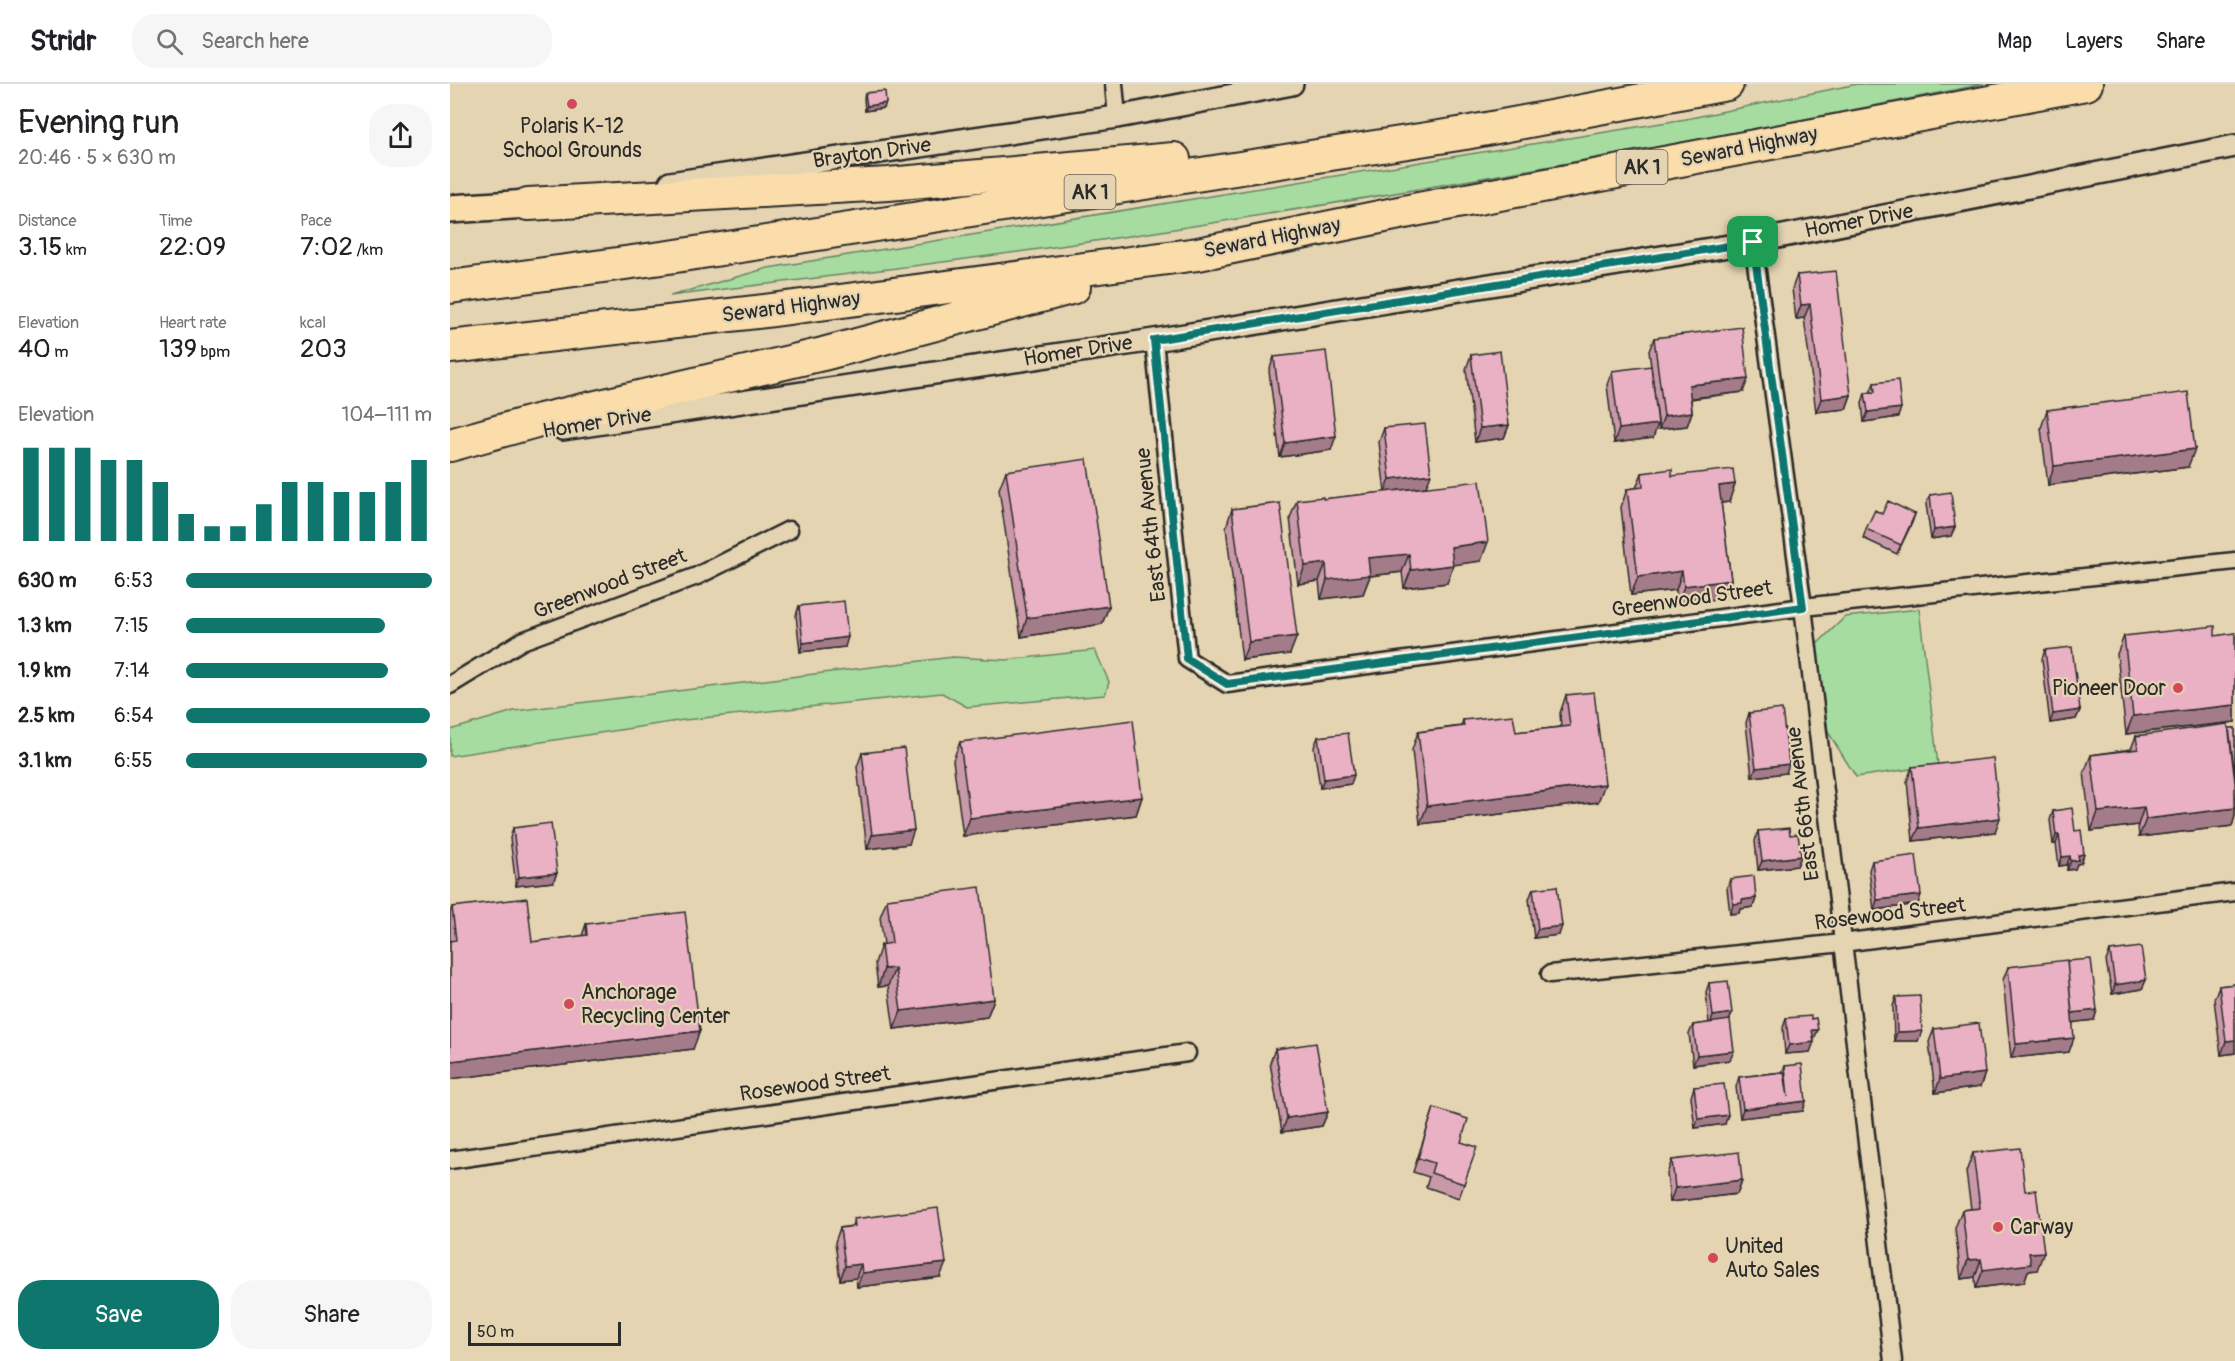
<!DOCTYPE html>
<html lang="en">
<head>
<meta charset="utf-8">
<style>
	:root { --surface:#fff; --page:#f6f6f6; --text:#202124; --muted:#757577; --line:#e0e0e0; --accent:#0f766e }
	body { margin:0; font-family:Pangolin,sans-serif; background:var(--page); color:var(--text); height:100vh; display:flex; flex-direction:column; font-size:22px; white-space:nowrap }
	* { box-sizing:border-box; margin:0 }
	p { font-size:20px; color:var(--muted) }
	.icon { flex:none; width:33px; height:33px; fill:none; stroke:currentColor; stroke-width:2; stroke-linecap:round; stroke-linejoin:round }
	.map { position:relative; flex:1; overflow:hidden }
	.panel { display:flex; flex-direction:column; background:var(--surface); width:450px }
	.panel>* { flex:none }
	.scale { position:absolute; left:18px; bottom:15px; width:153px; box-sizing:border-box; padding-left:6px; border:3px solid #2b2b2b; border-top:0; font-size:16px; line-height:21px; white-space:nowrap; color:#2b2b2b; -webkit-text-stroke:4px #e5d4b1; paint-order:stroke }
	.pin { position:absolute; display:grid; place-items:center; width:51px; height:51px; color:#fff; margin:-26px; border-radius:12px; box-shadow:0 3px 9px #0006 }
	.round { display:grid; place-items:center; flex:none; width:63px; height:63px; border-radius:24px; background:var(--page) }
	.head { display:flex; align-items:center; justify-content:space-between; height:102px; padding:0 18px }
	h1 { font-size:33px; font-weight:600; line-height:45px }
	.figures { display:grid; grid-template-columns:repeat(3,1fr); gap:9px; height:102px; padding:6px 18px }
	.figures div { display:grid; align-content:center }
	.figures b { font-size:26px; font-weight:600 }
	.figures small { font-size:16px; font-weight:400 }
	.figures p { font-size:16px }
	.chart { height:168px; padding:12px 18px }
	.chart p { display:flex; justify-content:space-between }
	.chart svg { width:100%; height:108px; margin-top:6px; stroke:var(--accent); stroke-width:6 }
	.button { display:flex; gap:12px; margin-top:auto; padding:12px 18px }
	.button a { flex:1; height:69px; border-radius:24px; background:var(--accent); color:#fff; font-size:24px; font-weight:600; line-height:69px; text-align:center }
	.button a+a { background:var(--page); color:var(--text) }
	ul { padding:0 18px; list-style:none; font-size:20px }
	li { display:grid; grid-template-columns:96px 72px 1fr; align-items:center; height:45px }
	li i { height:15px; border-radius:8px; background:var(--accent) }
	header { display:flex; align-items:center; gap:36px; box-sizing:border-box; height:84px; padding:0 30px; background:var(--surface); border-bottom:2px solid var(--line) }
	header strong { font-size:28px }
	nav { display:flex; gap:33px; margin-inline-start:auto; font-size:21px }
	.search { width:420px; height:54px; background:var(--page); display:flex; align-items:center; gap:15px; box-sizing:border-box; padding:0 21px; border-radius:24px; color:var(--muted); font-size:22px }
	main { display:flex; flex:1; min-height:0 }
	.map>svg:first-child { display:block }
</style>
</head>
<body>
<header>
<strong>Stridr</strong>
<div class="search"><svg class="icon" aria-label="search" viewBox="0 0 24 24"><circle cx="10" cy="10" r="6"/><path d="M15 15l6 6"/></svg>Search here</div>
<nav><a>Map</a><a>Layers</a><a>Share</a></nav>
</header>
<main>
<section class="panel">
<div class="head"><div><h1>Evening run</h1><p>20:46 · 5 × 630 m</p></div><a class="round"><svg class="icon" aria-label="share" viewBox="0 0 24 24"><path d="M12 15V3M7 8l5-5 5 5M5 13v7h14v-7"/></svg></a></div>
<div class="figures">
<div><p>Distance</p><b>3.15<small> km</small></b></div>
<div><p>Time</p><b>22:09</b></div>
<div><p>Pace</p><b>7:02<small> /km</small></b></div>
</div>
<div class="figures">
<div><p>Elevation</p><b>40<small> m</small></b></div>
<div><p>Heart rate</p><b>139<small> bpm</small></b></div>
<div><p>kcal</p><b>203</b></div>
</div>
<div class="chart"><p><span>Elevation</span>104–111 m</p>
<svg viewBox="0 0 160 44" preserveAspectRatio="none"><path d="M5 44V6M15 44V6M25 44V6M35 44V11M45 44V11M55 44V20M65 44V33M75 44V38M85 44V38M95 44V29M105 44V20M115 44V20M125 44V24M135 44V24M145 44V20M155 44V11"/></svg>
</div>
<ul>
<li><b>630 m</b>6:53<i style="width:100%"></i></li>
<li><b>1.3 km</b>7:15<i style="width:81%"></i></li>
<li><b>1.9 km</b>7:14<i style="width:82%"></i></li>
<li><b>2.5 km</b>6:54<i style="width:99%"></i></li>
<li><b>3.1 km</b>6:55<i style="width:98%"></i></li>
</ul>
<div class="button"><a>Save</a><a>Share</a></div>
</section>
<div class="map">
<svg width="1785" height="1277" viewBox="0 0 1785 1277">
	<rect width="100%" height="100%" fill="#e5d4b1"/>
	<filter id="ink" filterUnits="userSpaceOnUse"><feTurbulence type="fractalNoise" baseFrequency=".0167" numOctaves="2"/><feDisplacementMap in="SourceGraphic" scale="12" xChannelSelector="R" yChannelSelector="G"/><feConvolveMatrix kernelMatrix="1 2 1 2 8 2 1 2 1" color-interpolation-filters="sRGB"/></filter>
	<g filter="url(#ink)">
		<path fill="#a6dc9f" stroke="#688465" stroke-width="1.5" d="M1407,0H1534C1259,55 982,105 705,148C544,173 382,192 220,212L318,184L1236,35Z
			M1469,525L1488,681L1406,693L1378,648L1366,561L1395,533Z
			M645,566L659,598L655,611L517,623L492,609L234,636L0,672V646L64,627L503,573L556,576Z"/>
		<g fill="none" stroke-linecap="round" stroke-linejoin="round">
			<g stroke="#2b2b2b" stroke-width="21">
				<path id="minor" d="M664,0L667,33
					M1303,158L1353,523L1443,1277
					M704,256L737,575L777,600L1353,523L1785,477
					M0,601L72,557L247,492L339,446
					M1100,890L1392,859L1785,808
					M0,1076L737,969"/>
			</g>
			<g stroke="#2b2b2b" stroke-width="26">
				<path id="tertiary" d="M220,99L667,33L842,0
					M113,345L704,256L1303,158L1785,62"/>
			</g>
			<g stroke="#2b2b2b" stroke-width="32">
				<path id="primary" d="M0,125L78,120"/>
			</g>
			<g stroke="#2b2b2b" stroke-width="36">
				<path id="motorway" d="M78,120L438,100L724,75
					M0,203L226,172L1015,49L1277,0
					M0,263L315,227L748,170L969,125L1636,0
					M0,361L86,337L373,270L624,203"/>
			</g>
			<use href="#minor" stroke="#e5d4b1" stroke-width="16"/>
			<use href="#tertiary" stroke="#e5d4b1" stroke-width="21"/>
			<use href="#primary" stroke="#faddab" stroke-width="27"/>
			<use href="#motorway" stroke="#faddab" stroke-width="32"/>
		</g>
		<path fill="#c998a9" stroke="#2b2b2b" stroke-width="1.5" d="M415,9L434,24L415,27L414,14Z
			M1347,191L1401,311L1396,325L1366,328L1354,234L1346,235L1342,205Z
			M1204,254L1293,308L1241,315L1242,328L1237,342L1209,345L1199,267Z
			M1021,271L1059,341L1054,354L1025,358L1016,285Z
			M824,273L881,366L830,373L819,287Z
			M1162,287L1203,354L1164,359L1157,301Z
			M1424,299L1448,333L1414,338L1412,319L1415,309H1420Z
			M1597,326L1738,383L1598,401L1591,344Z
			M934,344L1031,477L1003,480L997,499L954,504L952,488L920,492L913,510L871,515L869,497L848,500L840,434L847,416L873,415L935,408L929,358Z
			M556,387L659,522L652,540L571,553L549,405Z
			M1192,389L1222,392L1279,418L1271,419L1281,496L1274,514L1228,520L1226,506L1181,511L1171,423L1177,405L1186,404Z
			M1480,411L1501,452L1481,455L1476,420Z
			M782,425L840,570L792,576L776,443Z
			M1465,430L1447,470L1413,454L1416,445Z
			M349,522L395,563L350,568L346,531Z
			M1785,549V638L1676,650L1667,570L1674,552H1765Z
			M1595,566L1630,626L1626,635L1600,639L1592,575Z
			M1116,611L1148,718L970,740L962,666L968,648L1011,642L1013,636L1066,648L1111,643L1110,629Z
			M1299,629L1336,689L1302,693L1296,639Z
			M1779,644H1785V732L1782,742L1689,753L1688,741L1641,747L1634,689L1641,671L1681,665L1686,652L1778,646Z
			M868,653L901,700L870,704L864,663Z
			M510,658L692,713L686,731L513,752L503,676Z
			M412,669L459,760L417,765L407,683Z
			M1462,683L1545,748L1463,757L1457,697Z
			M1603,727L1625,747L1634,770L1631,779L1627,780L1625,785L1617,786V781L1609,782L1606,760H1603L1600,736Z
			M63,744L107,789L103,798L66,802L60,754Z
			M1308,747L1340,751L1351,772L1347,782L1308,786L1305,757Z
			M1422,777L1468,820L1424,826L1419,786Z
			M1280,795L1306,814L1303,823L1290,825L1289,829L1280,830L1277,804Z
			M1083,805L1109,851L1084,854L1079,815Z
			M437,815L544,915L537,933L444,945L438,902L428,903L425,879L431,861L434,860L430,833Z
			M2,823L82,858L132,852L136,840L243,965L0,995V829Z
			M1660,867L1696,896L1692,905L1662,910L1656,877Z
			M1558,883L1647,926L1644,936L1623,938L1619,968L1561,974L1553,896Z
			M1259,899L1282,929L1279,936L1280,976L1243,981L1239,950L1243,941L1259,939L1256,908Z
			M1785,900V969L1771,971L1764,915L1769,902Z
			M1446,913L1468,957H1444L1443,922Z
			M1336,934L1364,955H1363L1360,968L1335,970L1333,944Z
			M1484,945L1535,989L1530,1003L1485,1009L1479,958Z
			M825,965L878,1028L872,1042L832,1048L820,979Z
			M1335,982L1356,1017L1353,1027L1290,1034L1286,1003L1289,993L1332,988Z
			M1244,1003L1275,1040L1245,1044L1241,1013Z
			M984,1024L1011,1058L1014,1100L1009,1114L976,1103L979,1093L963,1088Z
			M1523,1069L1575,1107L1587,1186L1578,1187L1574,1198L1526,1204L1525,1193L1511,1195L1505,1144L1512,1126L1521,1125L1516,1088Z
			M1222,1076L1292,1096L1287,1110L1220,1118L1217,1090Z
			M404,1135L490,1193L407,1203L406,1194L390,1196L385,1158L390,1144L402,1142Z"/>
		<path fill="#a47c89" stroke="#2b2b2b" stroke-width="1.5" d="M436,19L434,24L415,27L417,22Z
			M1360,220L1354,234L1346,235L1351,221Z
			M1298,295L1293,308L1234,315L1239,301Z
			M1401,311L1396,325L1366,328L1371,315Z
			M1451,324L1448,333L1414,338L1418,328Z
			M1242,328L1237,342L1209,345L1214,332Z
			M1208,340L1203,354L1164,359L1169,345Z
			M1059,341L1054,354L1025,358L1030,344Z
			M886,352L881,366L830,373L835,359Z
			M1745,365L1738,383L1598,401L1604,382Z
			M981,390L976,403L935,408L940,395Z
			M1285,400L1279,418L1262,420L1269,402Z
			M1465,430L1462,439L1447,470L1451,461Z
			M1505,443L1501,452L1481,455L1484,446Z
			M1038,458L1031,477L995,482L1001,463Z
			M959,470L952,488L920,492L913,510L871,515L877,496L918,474Z
			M876,479L869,497L848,500L855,482Z
			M1003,481L997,499L954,504L961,486Z
			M1232,487L1226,506L1181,511L1188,493Z
			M1281,496L1274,514L1228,520L1234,502Z
			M659,522L652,540L571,553L577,534Z
			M847,552L840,570L792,576L799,558Z
			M398,553L395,563L350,568L353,559Z
			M1785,621V638L1676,650L1683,632Z
			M1630,626L1626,635L1600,639L1603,630Z
			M1339,680L1336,689L1302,693L1306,684Z
			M904,691L901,700L870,704L874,695Z
			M1155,700L1148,718L970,740L977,722Z
			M692,713L686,731L513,752L520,734Z
			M1694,723L1688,741L1641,747L1648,728Z
			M1785,724V732L1782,742L1689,753L1696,735Z
			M1550,734L1545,748L1463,757L1469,744Z
			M464,746L459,760L417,765L422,751Z
			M1606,751H1609L1606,760H1603Z
			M1634,770L1631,779L1627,780L1625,785L1617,786L1621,777L1628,771Z
			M1351,772L1347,782L1308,786L1312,777Z
			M1620,772L1617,781L1609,782L1612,773Z
			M107,789L103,798L66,802L69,793Z
			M1471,811L1468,820L1424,826L1427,816Z
			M1306,814L1303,823L1290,825L1289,829L1280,830L1283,820L1292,816Z
			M1112,842L1109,851L1084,854L1088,845Z
			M445,884L438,902L428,903L434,885Z
			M1696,896L1692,905L1662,910L1665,901Z
			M544,915L537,933L444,945L451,927Z
			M1647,926L1644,936L1619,939L1622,929Z
			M1282,929L1279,938L1260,941L1263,932Z
			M1362,946H1368L1364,955L1359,956Z
			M250,947L243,965L0,995L1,977Z
			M1472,947L1468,957H1444L1447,948Z
			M1624,954L1619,968L1561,974L1566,960Z
			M1785,956V969L1771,971L1776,957Z
			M1364,958L1360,968L1335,970L1339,961Z
			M1284,967L1280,976L1243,981L1247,971Z
			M1535,989L1530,1003L1485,1009L1490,995Z
			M1356,1017L1353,1027L1290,1034L1293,1025Z
			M878,1028L872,1042L832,1048L837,1034Z
			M1278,1031L1275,1040L1245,1044L1248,1035Z
			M1292,1096L1287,1110L1220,1118L1225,1104Z
			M1594,1168L1587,1186L1578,1187L1574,1198L1526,1204L1533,1186L1579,1169Z
			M1531,1175L1525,1193L1511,1195L1518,1176Z
			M496,1179L490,1193L407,1203L412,1189Z
			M411,1180L406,1194L390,1196L395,1182Z"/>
		<path fill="#eab1c4" stroke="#2b2b2b" stroke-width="1.5" d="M435,7L436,19L417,22L415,9Z
			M1386,187L1401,311L1371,315L1360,220L1351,221L1347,191Z
			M1292,243L1298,295L1239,301L1242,328L1214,332L1204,254Z
			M876,267L886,352L835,359L824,273Z
			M1050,267L1059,341L1030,344L1021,271Z
			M1201,282L1208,340L1169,345L1162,287Z
			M1448,296L1451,324L1418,328L1415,309L1425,308L1424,299Z
			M1738,308L1745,365L1604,382L1597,326Z
			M975,340L981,390L940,395L934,344Z
			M637,375L659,522L577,534L556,387Z
			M1222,385V392L1283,385L1285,400L1269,402L1281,496L1234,502L1232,487L1188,493L1177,405L1193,403L1192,389Z
			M1030,397L1038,458L1001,463L1003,481L961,486L959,470L918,474L920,491L877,496L876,479L855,482L847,416L873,413V415Z
			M1501,408L1505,443L1484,446L1480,411Z
			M1438,417L1465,430L1451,461L1416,445L1425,426L1432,430Z
			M830,419L847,552L799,558L782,425Z
			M394,517L398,553L353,559L349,522Z
			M1765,542V552L1785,549V621L1683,632L1674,552Z
			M1622,563L1630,626L1603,630L1595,566Z
			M1144,608L1155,700L977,722L968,648L1014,642L1013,636L1063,631L1066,648L1120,642L1116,611Z
			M1332,625L1339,680L1306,684L1299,629Z
			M683,636L692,713L520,734L510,658Z
			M1778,640L1785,698V724L1696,735L1694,723L1648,728L1641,671L1688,665L1686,652Z
			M1779,644H1785V692Z
			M898,649L904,691L874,695L868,653Z
			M454,664L464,746L422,751L412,669Z
			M1543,674L1550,734L1469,744L1462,683Z
			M1622,724L1625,747L1631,746L1634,770L1628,771L1629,776L1621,777L1620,772L1612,773L1609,751H1606L1603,727Z
			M101,739L107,789L69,793L63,744Z
			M1339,744L1340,751L1348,750L1351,772L1312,777L1308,747Z
			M1466,771L1471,811L1427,816L1422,777Z
			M1304,792L1306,814L1292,816V819L1283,820L1280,795Z
			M1107,802L1112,842L1088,845L1083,805Z
			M530,803L544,915L451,927L445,884L434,885L431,861L442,859L437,815Z
			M77,814L82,858L137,851L136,840L235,828L250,947L1,977L0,971V857L6,856L2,823Z
			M1691,863L1696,896L1665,901L1660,867Z
			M1641,875L1647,926L1622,929L1617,877Z
			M1617,876L1624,954L1566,960L1558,883Z
			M1278,897L1282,929L1263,932L1259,899Z
			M1785,900V956L1776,957L1769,902Z
			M1470,912L1472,947L1447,948L1446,913Z
			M1361,932V935L1366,934L1368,946H1362L1364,958L1339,961L1336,934Z
			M1280,936L1284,967L1247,971L1243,941Z
			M1529,939L1535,989L1490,995L1484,945Z
			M866,959L878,1028L837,1034L825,965Z
			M1352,980L1356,1017L1293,1025L1289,993L1334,988L1338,1013L1335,982Z
			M1274,1000L1278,1031L1248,1035L1244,1003Z
			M984,1024L1018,1035L1011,1058L1027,1063L1014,1100L981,1089L984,1079L968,1074Z
			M1570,1064L1575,1107L1586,1106L1594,1168L1579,1169L1581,1180L1533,1186L1531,1175L1518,1176L1512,1126L1530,1124L1523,1069Z
			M1289,1068L1292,1096L1225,1104L1222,1076Z
			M488,1124L496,1179L412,1189L411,1180L395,1182L390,1144L405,1142L404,1135Z"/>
	</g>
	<g fill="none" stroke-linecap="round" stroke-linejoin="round" filter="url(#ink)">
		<g stroke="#fff" stroke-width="12">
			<path id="route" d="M1303,158L1353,523L777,600L737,575L704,256Z"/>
		</g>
		<use href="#route" stroke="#0f766e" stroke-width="8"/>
	</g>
	<g fill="#d1495b" stroke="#e5d4b1" stroke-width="2">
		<circle cx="122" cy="20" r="6"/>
		<circle cx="1728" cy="604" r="6"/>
		<circle cx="119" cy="920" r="6"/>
		<circle cx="1548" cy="1143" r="6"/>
		<circle cx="1263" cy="1174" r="6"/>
	</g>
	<g text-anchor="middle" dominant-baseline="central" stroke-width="4.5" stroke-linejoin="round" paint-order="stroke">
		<g fill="#e5d4b1" stroke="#635e53" stroke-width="1.5">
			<rect x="1166.5" y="66" width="51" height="34" rx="4.5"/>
			<rect x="614.5" y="91" width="51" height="34" rx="4.5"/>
		</g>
		<g font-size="20" font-weight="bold" fill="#2b2b2b">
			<text x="1192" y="83">AK 1</text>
			<text x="640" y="108">AK 1</text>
		</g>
		<g font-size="21" fill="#2b2b2b" stroke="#e5d4b1" text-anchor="start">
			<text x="122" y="42" text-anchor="middle">Polaris K-12<tspan x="122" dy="24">School Grounds</tspan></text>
			<text x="1716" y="604" text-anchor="end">Pioneer Door</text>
			<text x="131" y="908">Anchorage<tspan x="131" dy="24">Recycling Center</tspan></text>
			<text x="1560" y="1143">Carway</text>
			<text x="1275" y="1162">United<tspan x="1275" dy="24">Auto Sales</tspan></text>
		</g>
		<g font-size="21" fill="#2b2b2b" stroke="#e5d4b1">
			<text transform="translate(1299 63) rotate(-11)">Seward Highway</text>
			<text transform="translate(422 69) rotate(-8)">Brayton Drive</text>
			<text transform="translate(1409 137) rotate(-11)">Homer Drive</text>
			<text transform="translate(822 154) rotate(-11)">Seward Highway</text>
			<text transform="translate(341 223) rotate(-7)">Seward Highway</text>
			<text transform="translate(628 267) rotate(-9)">Homer Drive</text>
			<text transform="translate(147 339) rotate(-9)">Homer Drive</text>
			<text transform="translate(701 441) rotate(-96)">East 64th Avenue</text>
			<text transform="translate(160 500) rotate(-21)">Greenwood Street</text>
			<text transform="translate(1242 515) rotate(-8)">Greenwood Street</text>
			<text transform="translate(1353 720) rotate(-97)">East 66th Avenue</text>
			<text transform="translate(1440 830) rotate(-7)">Rosewood Street</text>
			<text transform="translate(365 1000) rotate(-8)">Rosewood Street</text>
		</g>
	</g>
</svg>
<div class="scale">50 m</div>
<div class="pin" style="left:1303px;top:158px;background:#1e9e55"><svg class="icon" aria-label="arrive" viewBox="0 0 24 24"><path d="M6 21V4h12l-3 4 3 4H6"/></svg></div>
</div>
</main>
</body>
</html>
